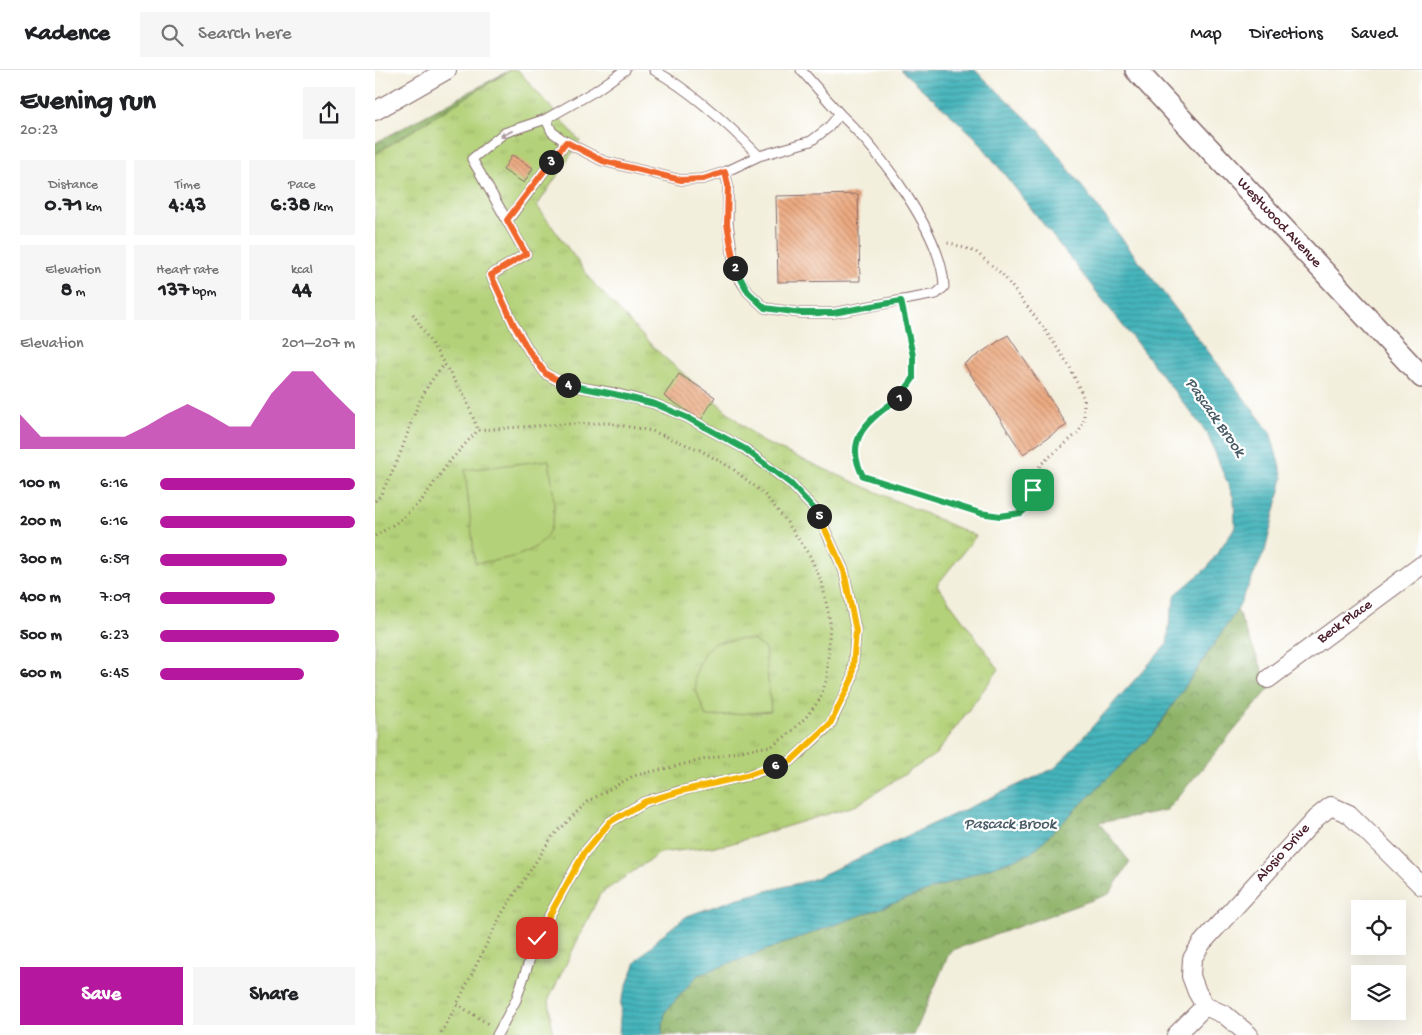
<!DOCTYPE html>
<html lang="en">
<head>
<meta charset="utf-8">
<style>
	:root { --surface:#fff; --page:#f6f6f6; --text:#202124; --muted:#757577; --line:#e0e0e0; --accent:#b5179e }
	body { margin:0; font-family:"Gochi Hand",sans-serif; background:var(--page); color:var(--text); height:100vh; display:flex; flex-direction:column; font-size:19px; white-space:nowrap }
	* { box-sizing:border-box; margin:0 }
	p { font-size:16px; color:var(--muted) }
	.icon { flex:none; width:28px; height:28px; fill:none; stroke:currentColor; stroke-width:2; stroke-linecap:round; stroke-linejoin:round }
	.map { position:relative; flex:1; overflow:hidden }
	.panel { display:flex; flex-direction:column; background:var(--surface); width:375px }
	.panel>* { flex:none }
	.buttons { position:absolute; left:976px; top:830px; display:grid; gap:10px }
	.buttons a { display:grid; place-items:center; width:55px; height:55px; border-radius:0px; background:var(--surface); box-shadow:0 5px 20px #0002; font-size:25px }
	.pin { position:absolute; display:grid; place-items:center; width:42px; height:42px; color:#fff; margin:-21px; border-radius:10px; box-shadow:0 2px 8px #0006 }
	.km { position:absolute; width:25px; height:25px; margin:-12px; border-radius:50%; background:#222; color:#fff; font-size:14px; line-height:25px; text-align:center }
	.round { display:grid; place-items:center; flex:none; width:52px; height:52px; border-radius:0px; background:var(--page) }
	.overview { display:flex; align-items:center; justify-content:space-between; height:85px; padding:0 20px }
	h1 { font-size:28px; font-weight:800; line-height:38px }
	.stats { display:grid; grid-template-columns:repeat(3,1fr); gap:8px; height:85px; padding:5px 20px }
	.stats div { display:grid; align-content:center; border-radius:0px; background:var(--page); text-align:center }
	.stats b { font-size:21px; font-weight:800 }
	.stats small { font-size:14px; font-weight:400 }
	.stats p { font-size:14px }
	.chart { height:140px; padding:10px 20px }
	.chart p { display:flex; justify-content:space-between }
	.chart svg { width:100%; height:90px; margin-top:5px; fill:var(--accent); opacity:.7 }
	.cta { display:flex; gap:10px; margin-top:auto; padding:10px 20px }
	.cta a { flex:1; height:58px; border-radius:0px; background:var(--accent); color:#fff; font-size:20px; font-weight:800; line-height:58px; text-align:center }
	.cta a+a { background:var(--page); color:var(--text) }
	ul { padding:0 20px; list-style:none; font-size:16px }
	li { display:grid; grid-template-columns:80px 60px 1fr; align-items:center; height:38px }
	li i { height:12px; border-radius:6px; background:var(--accent) }
	header { display:flex; align-items:center; gap:30px; box-sizing:border-box; height:70px; padding:0 25px; background:var(--surface); border-bottom:1px solid var(--line) }
	header strong { font-size:24px }
	nav { display:flex; gap:28px; margin-inline-start:auto; font-size:18px }
	.search { width:350px; height:45px; background:var(--page); display:flex; align-items:center; gap:12px; box-sizing:border-box; padding:0 18px; border-radius:0px; color:var(--muted); font-size:19px }
	main { display:flex; flex:1; min-height:0 }
	.map>svg:first-child { display:block }
</style>
</head>
<body>
<header>
<strong>Kadence</strong>
<div class="search"><svg class="icon" aria-label="search" viewBox="0 0 24 24"><circle cx="10" cy="10" r="6"/><path d="M15 15l6 6"/></svg>Search here</div>
<nav><a>Map</a><a>Directions</a><a>Saved</a></nav>
</header>
<main>
<section class="panel">
<div class="overview"><div><h1>Evening run</h1><p>20:23</p></div><a class="round"><svg class="icon" aria-label="share" viewBox="0 0 24 24"><path d="M12 15V3M7 8l5-5 5 5M5 13v7h14v-7"/></svg></a></div>
<div class="stats">
<div><p>Distance</p><b>0.71<small> km</small></b></div>
<div><p>Time</p><b>4:43</b></div>
<div><p>Pace</p><b>6:38<small> /km</small></b></div>
</div>
<div class="stats">
<div><p>Elevation</p><b>8<small> m</small></b></div>
<div><p>Heart rate</p><b>137<small> bpm</small></b></div>
<div><p>kcal</p><b>44</b></div>
</div>
<div class="chart"><p><span>Elevation</span>201–207 m</p>
<svg viewBox="0 0 160 44" preserveAspectRatio="none"><path d="M0 44V27L10 38L20 38L30 38L40 38L50 38L60 33L70 27L80 22L90 27L100 33L110 33L120 17L130 6L140 6L150 17L160 27V44z"/></svg>
</div>
<ul>
<li><b>100 m</b>6:16<i style="width:100%"></i></li>
<li><b>200 m</b>6:16<i style="width:100%"></i></li>
<li><b>300 m</b>6:59<i style="width:65%"></i></li>
<li><b>400 m</b>7:09<i style="width:59%"></i></li>
<li><b>500 m</b>6:23<i style="width:92%"></i></li>
<li><b>600 m</b>6:45<i style="width:74%"></i></li>
</ul>
<div class="cta"><a>Save</a><a>Share</a></div>
</section>
<div class="map">
<svg width="1047" height="965" viewBox="0 0 1047 965">
	<defs>
		<pattern id="grass-tufts" width="24" height="20" patternUnits="userSpaceOnUse" patternTransform="scale(1.25)"><rect width="24" height="20" fill="#b3d178"/><path d="M3 7l-1-3M5 7V3M7 7l1-3M15 17l-1-3M17 17v-4M19 17l1-3" fill="none" stroke="#9bb368"/></pattern>
		<pattern id="forest-crowns" width="20" height="18" patternUnits="userSpaceOnUse" patternTransform="scale(1.25)"><rect width="20" height="18" fill="#8eb368"/><path d="M2 6a3 3 0 1 1 6 0M12 15a3 3 0 1 1 6 0" fill="none" stroke="#769156"/></pattern>
		<pattern id="water-rules" width="6" height="5" patternUnits="userSpaceOnUse" patternTransform="scale(1.25)"><rect width="6" height="5" fill="#44b4bb"/><path d="M0 2.5h6" fill="none" stroke="#3b9298"/></pattern>
		<pattern id="building-back-hatch" width="6" height="6" patternUnits="userSpaceOnUse" patternTransform="scale(1.25)"><rect width="6" height="6" fill="#ecaa81"/><path d="M-1 5l2 2M0 0l6 6M5-1l2 2" fill="none" stroke="#c18a6a"/></pattern>
	</defs>
	<rect width="100%" height="100%" fill="#fff"/>
	<filter id="ink" filterUnits="userSpaceOnUse"><feTurbulence type="fractalNoise" baseFrequency=".02" numOctaves="2"/><feDisplacementMap in="SourceGraphic" scale="10" xChannelSelector="R" yChannelSelector="G"/><feConvolveMatrix kernelMatrix="1 2 1 2 8 2 1 2 1" color-interpolation-filters="sRGB"/></filter>
	<filter id="wash" filterUnits="userSpaceOnUse"><feTurbulence type="fractalNoise" baseFrequency=".0096" numOctaves="4" result="noise"/><feDisplacementMap in="SourceGraphic" scale="20" xChannelSelector="R" yChannelSelector="G"/><feGaussianBlur stdDeviation="1.12" result="paint"/><feColorMatrix in="noise" values="0 0 0 0 0 0 0 0 0 0 0 0 0 0 0 0 0 1.4 0 .05"/><feComposite in="paint" operator="in"/></filter>
	<g filter="url(#wash)">
		<rect width="100%" height="100%" fill="#f3efdd"/>
		<path fill="url(#grass-tufts)" stroke="#7e7852" d="M135,0H143L205,71L162,136L220,215L280,279L386,371L601,466L562,515L624,599L561,684L482,735L351,775L285,783L225,824L174,929L178,965H0V84Z"/>
		<path fill="url(#forest-crowns)" stroke="#6c694a" d="M135,0L0,84V73Z
			M862,540L895,618L792,740L724,753L755,792L734,824L575,881L539,965H287L290,942L322,905L656,783L778,664Z"/>
		<path fill="#b3d178" stroke="#7e7852" d="M174,390C176,406 179,422 179,437C180,484 136,489 100,493L90,400Z
			M365,569L378,570L390,579L396,641L331,647L321,620L320,604L330,581L339,573Z"/>
		<path fill="url(#water-rules)" stroke="#476a73" d="M526,0H600L663,59L895,362L908,408L890,481L862,540L778,664L656,783L323,905L290,942L287,965H244L246,930L261,892L287,865L312,846L360,829L436,810L680,698L792,574L795,547L801,524L832,498L860,457L859,429L832,363L600,67Z"/>
		<g id="blocks">
			<path fill="url(#building-back-hatch)" d="M137,85L158,98L149,113L128,100Z
				M483,124L485,211L403,212L401,126Z
				M633,265L692,355L648,384L589,294Z
				M304,304L340,327L326,350L289,326Z"/>
		</g>
	</g>
	<g filter="url(#ink)">
		<use href="#blocks" fill-opacity="0" stroke="#856869" stroke-width="1"/>
		<g fill="none" stroke-linecap="round" stroke-linejoin="round">
			<g stroke="#856869" stroke-width="11">
				<path id="service" d="M250,0L220,21L171,49L177,62L191,72L228,91L306,110L328,109L350,102L384,86
					M279,0C318,22 352,53 384,86L436,71L453,58L465,44L426,0
					M350,102L353,115V154L360,202L373,222L390,238L426,243H458L561,224L569,217C568,164 503,80 465,44
					M133,150L191,72
					M122,965L141,930L162,868L209,783L235,752L269,732L305,721L371,706L416,691L455,655L477,609L481,561L469,501L442,442L416,414L370,379L313,348L280,334L239,323L191,315L171,304L154,281L139,255L116,205L151,184L97,89L129,63L171,49"/>
			</g>
			<g stroke="#856869" stroke-width="20">
				<path id="minor" d="M0,41L72,0
					M893,609L1047,495
					M801,965L830,936
					M874,965L850,945L830,936L822,922L816,906L817,889L826,874L941,748L956,736L974,744L1047,816"/>
			</g>
			<g stroke="#856869" stroke-width="24">
				<path id="tertiary" d="M761,0L1047,307"/>
			</g>
			<path stroke="#856869" stroke-width="3" stroke-dasharray="1 4" stroke-linecap="butt" d="M529,243L538,286V309L527,325L492,353L480,375L481,394L488,406L605,443L625,446L646,443L655,435L661,403L666,394L704,362L709,351V329L695,297L668,257L627,204L601,182L578,174L572,173
				M38,244L90,327L103,360
				M0,431L5,426C12,412 19,399 25,384C38,350 43,323 69,295
				M0,466L24,451L47,430L74,392L103,360L189,354L233,353L277,361L325,380L358,399L388,423L409,448L435,486L447,513L455,551L452,608L445,629L432,646L415,663L397,676L370,680L258,706L212,732L177,767L126,845L82,934L65,965
				M82,934L113,954"/>
			<use href="#service" stroke="#fff" stroke-width="9"/>
			<use href="#minor" stroke="#fff" stroke-width="18"/>
			<use href="#tertiary" stroke="#fff" stroke-width="21"/>
		</g>
		<defs><path id="oneway-solid" d="M-6-.8H1V-3.2L6.5 0L1 3.2V.8H-6Z" transform="scale(1.25)"/></defs>
		<use fill="#ae9aa0" href="#oneway-solid" transform="translate(131 64) rotate(153)"/>
	</g>
	<g fill="none" stroke-linecap="round" stroke-linejoin="round" filter="url(#ink)">
		<g stroke="#fff" stroke-width="10">
			<path id="split-1" d="M524,328C496,348 467,368 488,406L605,443L625,446L646,443L655,435L658,420"/>
		</g>
		<g stroke="#fff" stroke-width="10">
			<path id="split-2" d="M360,198L373,222L390,238L426,243H458L526,231L538,286V309L524,328"/>
		</g>
		<g stroke="#fff" stroke-width="10">
			<path id="split-3" d="M176,92L191,72L228,91L306,110L328,109L350,102L353,115L352,154L360,198"/>
		</g>
		<g stroke="#fff" stroke-width="10">
			<path id="split-4" d="M176,92L132,150L151,184L116,205L139,255L154,281L171,304L193,315"/>
		</g>
		<g stroke="#fff" stroke-width="10">
			<path id="split-5" d="M193,315L239,324L280,334L313,348L370,379L416,414L442,442L444,446"/>
		</g>
		<g stroke="#fff" stroke-width="10">
			<path id="split-6" d="M400,696L416,691L455,654L477,609L481,561L469,501L444,446"/>
		</g>
		<g stroke="#fff" stroke-width="10">
			<path id="split-7" d="M162,868L209,783L235,752L269,732L306,721L371,706L400,696"/>
		</g>
		<use href="#split-1" stroke="#22a559" stroke-width="6"/>
		<use href="#split-2" stroke="#22a559" stroke-width="6"/>
		<use href="#split-3" stroke="#f0652b" stroke-width="6"/>
		<use href="#split-4" stroke="#f0652b" stroke-width="6"/>
		<use href="#split-5" stroke="#22a559" stroke-width="6"/>
		<use href="#split-6" stroke="#f5b400" stroke-width="6"/>
		<use href="#split-7" stroke="#f5b400" stroke-width="6"/>
	</g>
	<g text-anchor="middle" dominant-baseline="central" stroke-width="4.5" stroke-linejoin="round" paint-order="stroke">
		<g font-size="15" fill="#4a1f2b" stroke="#fff">
			<text transform="translate(904 153) rotate(47)">Westwood Avenue</text>
			<text transform="translate(970 552) rotate(-36)">Beck Place</text>
			<text transform="translate(908 783) rotate(-48)">Alosio Drive</text>
		</g>
		<g font-size="16" font-style="italic" fill="#485b65" stroke="#fff">
			<text transform="translate(839 348) rotate(55)">Pascack Brook</text>
			<text x="635" y="755">Pascack Brook</text>
		</g>
	</g>
</svg>
<div class="buttons">
<a><svg class="icon" aria-label="locate" viewBox="0 0 24 24"><circle cx="12" cy="12" r="6"/><path d="M12 2v4M12 18v4M2 12h4M18 12h4"/></svg></a>
<a><svg class="icon" aria-label="layers" viewBox="0 0 24 24"><path d="M12 4l9 5-9 5-9-5zM3 14l9 5 9-5"/></svg></a>
</div>
<div class="pin" style="left:658px;top:420px;background:#1e9e55"><svg class="icon" aria-label="arrive" viewBox="0 0 24 24"><path d="M6 21V4h12l-3 4 3 4H6"/></svg></div>
<div class="pin" style="left:162px;top:868px;background:#d93025"><svg class="icon" aria-label="check" viewBox="0 0 24 24"><path d="M5 12l5 5 9-10"/></svg></div>
<b class="km" style="left:524px;top:328px">1</b>
<b class="km" style="left:360px;top:198px">2</b>
<b class="km" style="left:176px;top:92px">3</b>
<b class="km" style="left:193px;top:315px">4</b>
<b class="km" style="left:444px;top:446px">5</b>
<b class="km" style="left:400px;top:696px">6</b>
</div>
</main>
</body>
</html>
